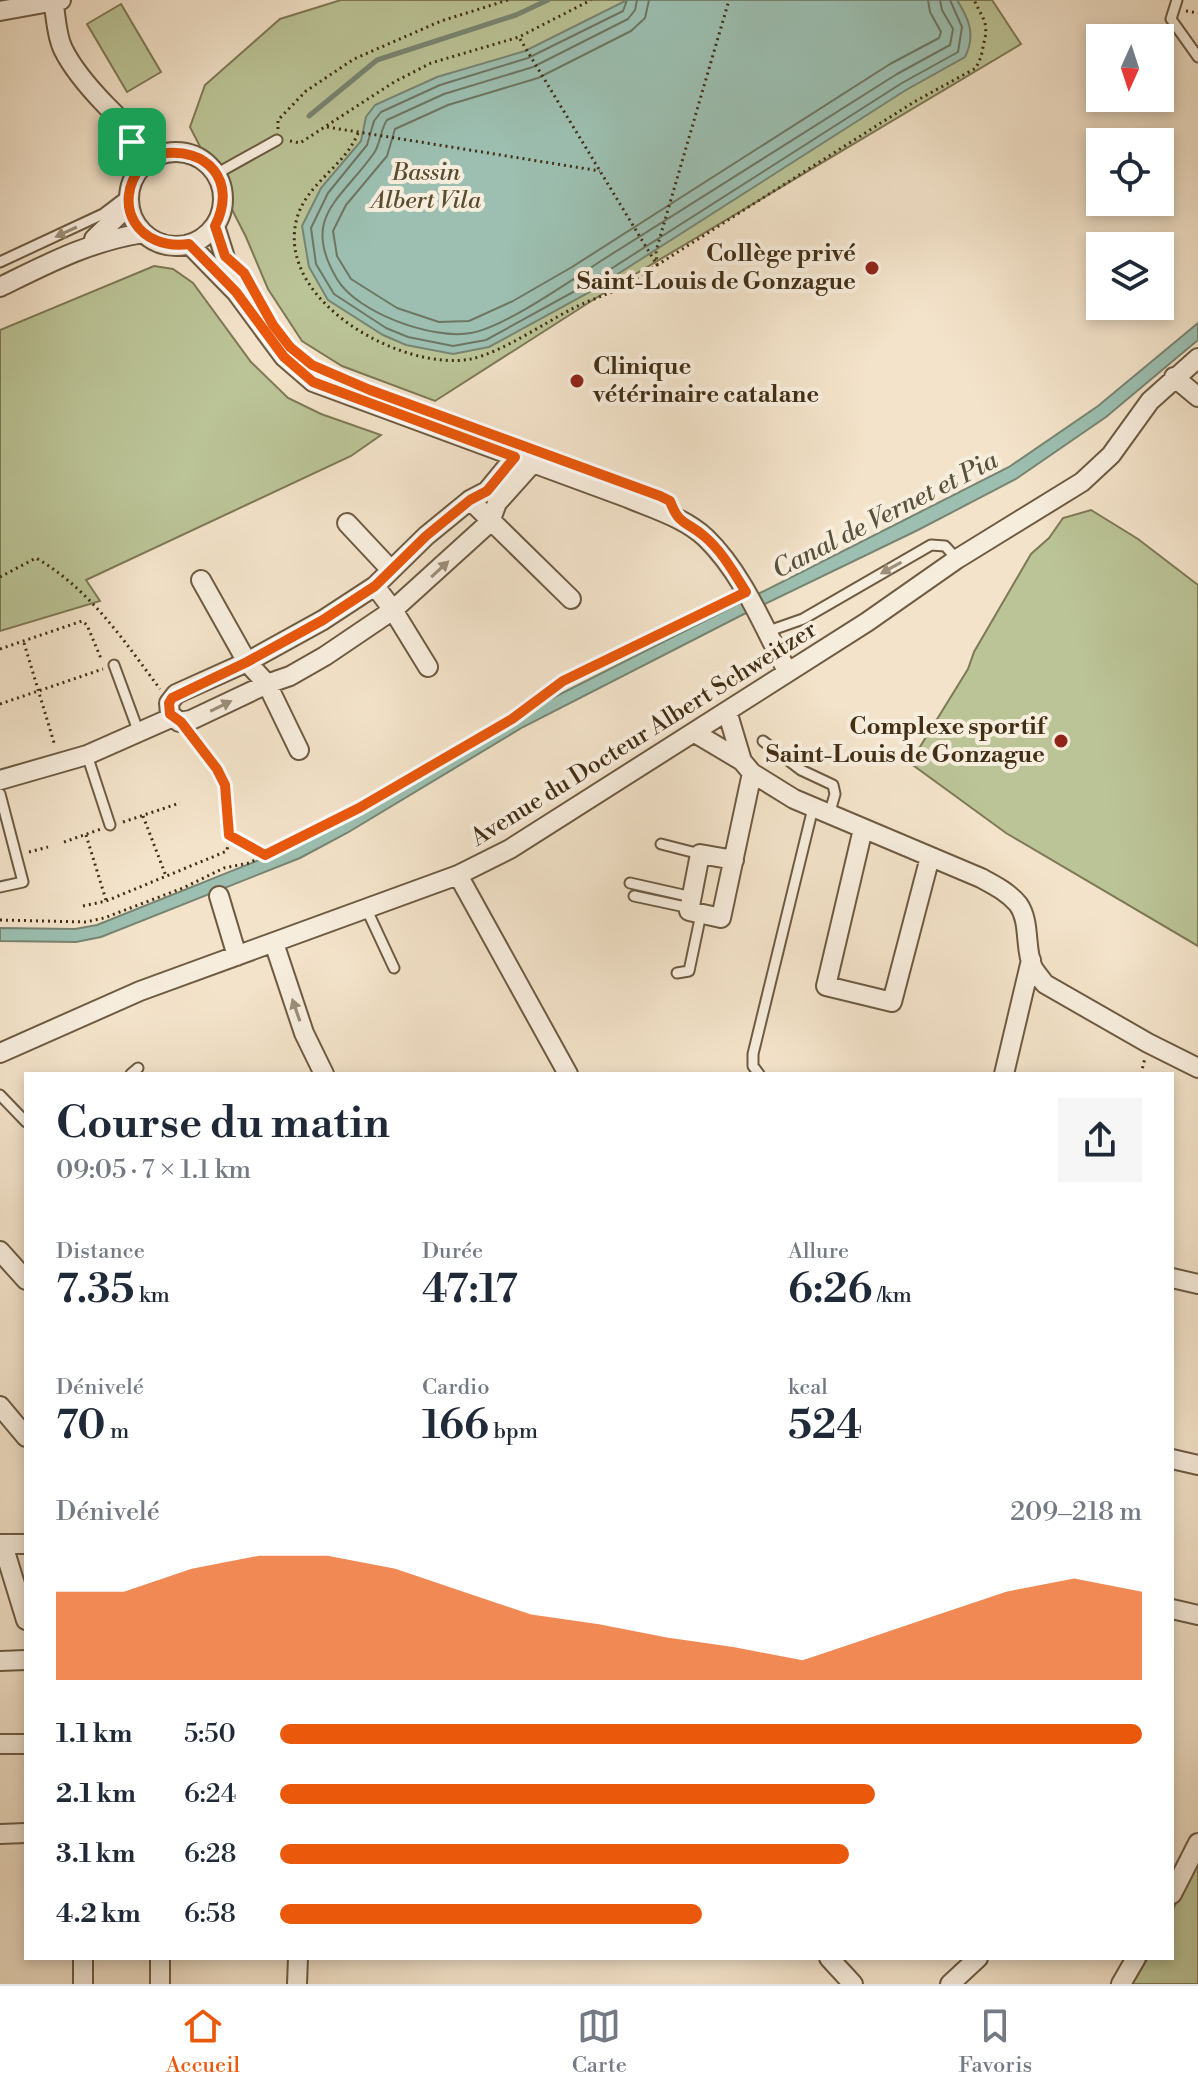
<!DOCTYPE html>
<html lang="fr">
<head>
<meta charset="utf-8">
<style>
	:root { --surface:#fff; --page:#f6f6f7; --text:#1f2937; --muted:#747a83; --line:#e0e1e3; --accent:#ea580c }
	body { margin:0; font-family:"Libre Bodoni",serif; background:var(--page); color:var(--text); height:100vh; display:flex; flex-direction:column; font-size:30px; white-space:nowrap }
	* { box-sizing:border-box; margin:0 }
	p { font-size:26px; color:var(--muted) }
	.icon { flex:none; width:44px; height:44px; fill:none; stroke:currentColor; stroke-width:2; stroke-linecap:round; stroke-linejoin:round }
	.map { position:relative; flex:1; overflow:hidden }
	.drawer { position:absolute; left:24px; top:1072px; width:1150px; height:888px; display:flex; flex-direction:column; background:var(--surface); border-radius:0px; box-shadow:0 4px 12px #0003 }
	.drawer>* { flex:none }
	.needle { width:52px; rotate:183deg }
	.fabs { position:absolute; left:1086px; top:24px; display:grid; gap:16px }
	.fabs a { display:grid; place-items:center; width:88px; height:88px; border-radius:0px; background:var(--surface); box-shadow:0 4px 12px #0003; font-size:40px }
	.pin { position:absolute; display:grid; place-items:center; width:68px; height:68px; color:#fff; margin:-34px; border-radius:16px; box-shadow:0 4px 12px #0006 }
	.round { display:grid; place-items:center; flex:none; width:84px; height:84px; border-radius:0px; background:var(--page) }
	.summary { display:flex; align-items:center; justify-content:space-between; height:136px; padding:0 32px }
	h1 { font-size:44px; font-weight:600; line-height:60px }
	.metrics { display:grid; grid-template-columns:repeat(3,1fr); gap:12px; height:136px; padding:8px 32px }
	.metrics div { display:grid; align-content:center }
	.metrics b { font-size:40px; font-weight:600 }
	.metrics small { font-size:22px; font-weight:400 }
	.metrics p { font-size:22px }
	.chart { height:224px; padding:16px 32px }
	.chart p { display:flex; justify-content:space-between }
	.chart svg { width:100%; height:144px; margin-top:8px; fill:var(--accent); opacity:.7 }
	ul { padding:0 32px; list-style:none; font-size:26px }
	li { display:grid; grid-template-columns:128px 96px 1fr; align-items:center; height:60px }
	li i { height:20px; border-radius:10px; background:var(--accent) }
	.tabs { display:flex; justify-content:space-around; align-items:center; height:112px; border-top:2px solid var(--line); background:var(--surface); font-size:22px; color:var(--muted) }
	.tabs a { display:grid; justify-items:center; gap:4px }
	.tabs .selected { color:var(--accent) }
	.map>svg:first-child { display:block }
</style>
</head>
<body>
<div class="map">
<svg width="1198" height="1984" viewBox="0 0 1198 1984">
	<rect width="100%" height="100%" fill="#f3e3ca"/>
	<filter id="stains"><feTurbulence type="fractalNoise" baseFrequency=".0025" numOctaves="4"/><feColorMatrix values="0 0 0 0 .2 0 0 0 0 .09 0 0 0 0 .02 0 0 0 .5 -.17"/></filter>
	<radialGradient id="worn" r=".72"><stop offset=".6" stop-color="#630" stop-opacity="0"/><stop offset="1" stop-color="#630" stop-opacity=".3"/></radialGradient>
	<path fill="#bbc497" stroke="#7e7956" stroke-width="2" d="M341,0H992L1021,44L607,291L435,401L342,366L302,341L268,289L246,237L190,127L205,85L280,19Z
		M121,4L161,72L127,92L87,24Z
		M154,266L173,269L193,283L251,362L288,398L321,414L381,435L351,456L86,580L100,601L0,631V330Z
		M1091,510L1138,539L1198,585V946L1006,833L910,763L968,669L974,652L1031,554L1049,538L1063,518Z
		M1198,1862V1984H1132L1148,1958H1172V1911Z"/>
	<path fill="#9cbfb1" stroke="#788572" stroke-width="2" d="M627,0H957C969,19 976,35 965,57L906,90L588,293L489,347L453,354L406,345L383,335L328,300L309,267L302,226L321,188L361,141L366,117L375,105L437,77L525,51Z
		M1198,323V340L1106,417L1016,479L918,530L742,615L523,727L347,833L300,858L101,937L76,942L0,941V928L75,929L97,925L294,846L341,822L517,716L1009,467L1098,406Z"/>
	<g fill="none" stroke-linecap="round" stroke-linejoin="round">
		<path stroke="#6f7662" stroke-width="2" d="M627,0L623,11L528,58L440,85L381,112L374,121L367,145L328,193L311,228L316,264L334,294L386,328L408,337L453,346L486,340L584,286L902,83L958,52L962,27L950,0
			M637,0L635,10L628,19L533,67L444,94L387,120C380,130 381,143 374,153C341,200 300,217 337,279C357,313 433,340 471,333C505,327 573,279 604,259C701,197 799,136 897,74L950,45L953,29L942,10L940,0
			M649,0L645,18L631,31L538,78L448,105L395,129L387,156L346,205L333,231L337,256L351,279L397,308L439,322L469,321L513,301L572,267L890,64L939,38L941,32L930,12L928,0"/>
		<path stroke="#788572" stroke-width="5" d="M309,116L377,60L516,15L548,0"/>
		<g stroke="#6e5b42" stroke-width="13">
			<path id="lane" d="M1177,0L1171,19L1198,57
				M216,174L277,140
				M0,262L103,214L128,195
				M766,632L803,619L931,545L945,546L957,559
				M114,665L139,733
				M763,741L801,770L833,785L835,794L829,815
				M87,755L110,825
				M0,794L23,882L0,887
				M661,844L700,854
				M630,883L692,897
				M634,896L690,908
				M366,908L394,968
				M677,973L689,971L701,914
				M131,1074L138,1068
				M759,1074L753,1066V1054L813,808
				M0,1095L26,1122"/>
		</g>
		<g stroke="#6e5b42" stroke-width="22">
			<path id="street" d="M53,0C56,15 56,35 63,49C80,84 129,130 160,154
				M0,11L61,0
				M129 199a47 47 0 1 1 94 0a47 47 0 1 1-94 0Z
				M215,226L234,286
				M94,239L129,205
				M189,244L236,292L284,357L313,382L628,498C654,509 685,518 706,538C743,574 763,626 787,671
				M0,287C49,263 88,242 143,233
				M1174,377L1198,397
				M515,457L487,491L470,500L426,536L375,586L323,620L247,662L176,694L169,703L170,714L179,722L191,720L267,684L290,676L325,656L393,610L490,522L497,503L532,464
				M470,500L571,599
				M347,523L391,570
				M201,580L247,662L267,684L299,750
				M375,586L393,610L428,667
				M727,711L742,761
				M695,733L742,761L752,773L794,799L981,878C994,885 1008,892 1018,904C1031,922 1024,948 1033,968C1036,973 1041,979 1045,984L1148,1043L1198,1068
				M0,780L87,755L173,717
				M863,829L826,986L892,1002L930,857
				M734,860L700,854L689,911L721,918L752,773
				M458,875L568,1074
				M219,896L237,956
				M274,943L304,1033L324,1074
				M0,1053L140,991L458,875L510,849L867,622L957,559L1082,482L1111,455L1150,401L1198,358
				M1004,1074L1031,960
				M0,1251L26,1280
				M1172,1278L1198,1284
				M0,1406L26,1437
				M1172,1459L1198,1465
				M0,1544H26
				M3,1545L26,1620
				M1172,1609L1198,1615
				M0,1661L26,1660
				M0,1744H26
				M0,1834L26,1833
				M1172,1894L1198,1843
				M160,1958V1984
				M829,1958L853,1984
				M83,1984V1958
				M297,1984L298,1958
				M950,1984L978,1958
				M1121,1984L1136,1958"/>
		</g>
		<path stroke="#422e14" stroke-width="3" stroke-dasharray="2 4" stroke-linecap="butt" d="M1186,11L1198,13
			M520,39L657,265L656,251L729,0
			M327,127L600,171
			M278,129V120L306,91L354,59L441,21L508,0
			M358,133C345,167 304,184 296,222C278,303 404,372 471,359C500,353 543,324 570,310C586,301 604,296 621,288L914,102L976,68L981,57L986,33L985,22L974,0
			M290,141L300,143L394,82L431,63L519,37L591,0
			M0,577L36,558C90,589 124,641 160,689
			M24,643L55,746
			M0,649L82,621L87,625L102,661
			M0,704L103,669
			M143,816L166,876
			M123,822L180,803
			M86,835L106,900
			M229,835L264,855
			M64,842L101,829
			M29,852L48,847
			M83,906L106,901L227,851C234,798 224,779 193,738
			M0,920L86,922L104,918L183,888L224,868L249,863L359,808L512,719L563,681L733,599
			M1141,1074L1145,1058"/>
		<use href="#lane" stroke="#f7eddd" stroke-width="9"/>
		<use href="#street" stroke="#f7eddd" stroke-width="18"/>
	</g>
	<defs><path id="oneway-solid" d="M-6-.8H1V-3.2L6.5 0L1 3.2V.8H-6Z" transform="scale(2)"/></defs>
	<g fill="#9c8e78">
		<use href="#oneway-solid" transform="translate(66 232) rotate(155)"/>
		<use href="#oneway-solid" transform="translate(891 568) rotate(151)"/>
		<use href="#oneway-solid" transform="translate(440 569) rotate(-43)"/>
		<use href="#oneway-solid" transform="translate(221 706) rotate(-26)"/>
		<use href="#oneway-solid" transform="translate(296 1010) rotate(-109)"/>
	</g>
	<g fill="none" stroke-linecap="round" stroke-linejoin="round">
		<g stroke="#fff" stroke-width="16">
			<path id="route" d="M126,128L160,154C207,146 238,181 215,226L225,256L244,273L273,325L290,347L312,365L370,390L660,496L670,501C679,526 687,521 704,536C722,551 734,573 746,592L563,681L512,719L359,808L265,855L229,835L225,785L217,769L181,722L170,714L169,703L172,698L247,662L323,620L375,586L426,536L470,500L487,491L515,457L313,382L284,357L236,292L189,244C139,251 110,206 142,165Z"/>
		</g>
		<use href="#route" stroke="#ea580c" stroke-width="10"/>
	</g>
	<g fill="#8f2418" stroke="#f7eddd" stroke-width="3">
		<circle cx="872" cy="268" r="8"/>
		<circle cx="577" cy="381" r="8"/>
		<circle cx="1061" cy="741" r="8"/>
	</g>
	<g text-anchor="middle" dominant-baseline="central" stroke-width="8" stroke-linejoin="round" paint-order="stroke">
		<g font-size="24" font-style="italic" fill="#5a4c2e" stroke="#f7eddd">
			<text x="426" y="173">Bassin<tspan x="426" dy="28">Albert Vila</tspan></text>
		</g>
		<g font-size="24" font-weight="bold" fill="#422e14" stroke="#f7eddd" text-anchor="end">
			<text x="856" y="254">Collège privé<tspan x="856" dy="28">Saint-Louis de Gonzague</tspan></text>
			<text x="593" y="367" text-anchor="start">Clinique<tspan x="593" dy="28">vétérinaire catalane</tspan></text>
			<text x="1045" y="727">Complexe sportif<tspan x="1045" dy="28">Saint-Louis de Gonzague</tspan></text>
		</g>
		<g font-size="24" fill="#422e14" stroke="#f7eddd">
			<text transform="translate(644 734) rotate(-32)">Avenue du Docteur Albert Schweitzer</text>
		</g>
		<g font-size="26" font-style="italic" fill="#58523b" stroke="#f7eddd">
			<text transform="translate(885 515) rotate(-27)">Canal de Vernet et Pia</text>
		</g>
	</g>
	<rect width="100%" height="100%" filter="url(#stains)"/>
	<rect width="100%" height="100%" fill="url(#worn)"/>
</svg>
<div class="fabs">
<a><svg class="needle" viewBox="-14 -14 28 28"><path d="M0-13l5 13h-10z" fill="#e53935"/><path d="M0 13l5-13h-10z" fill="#747a83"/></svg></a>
<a><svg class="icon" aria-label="locate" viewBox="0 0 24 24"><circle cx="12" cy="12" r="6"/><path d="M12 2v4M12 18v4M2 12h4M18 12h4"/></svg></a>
<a><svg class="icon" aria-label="layers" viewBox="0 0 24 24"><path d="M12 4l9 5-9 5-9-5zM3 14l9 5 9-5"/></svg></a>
</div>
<div class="pin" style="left:132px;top:142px;background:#1e9e55"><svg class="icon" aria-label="arrive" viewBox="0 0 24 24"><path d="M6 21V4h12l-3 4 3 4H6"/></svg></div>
<section class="drawer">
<div class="summary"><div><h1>Course du matin</h1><p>09:05 · 7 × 1.1 km</p></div><a class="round"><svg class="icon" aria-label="share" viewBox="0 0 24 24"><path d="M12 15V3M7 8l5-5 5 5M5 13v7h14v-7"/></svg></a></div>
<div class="metrics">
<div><p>Distance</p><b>7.35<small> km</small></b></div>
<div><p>Durée</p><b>47:17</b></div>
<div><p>Allure</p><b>6:26<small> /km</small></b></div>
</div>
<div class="metrics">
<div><p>Dénivelé</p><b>70<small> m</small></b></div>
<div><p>Cardio</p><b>166<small> bpm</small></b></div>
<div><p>kcal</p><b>524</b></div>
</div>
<div class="chart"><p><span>Dénivelé</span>209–218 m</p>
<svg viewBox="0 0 160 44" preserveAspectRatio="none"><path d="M0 44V17L10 17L20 10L30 6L40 6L50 10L60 17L70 24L80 27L90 31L100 34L110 38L120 31L130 24L140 17L150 13L160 17V44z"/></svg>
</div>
<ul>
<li><b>1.1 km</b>5:50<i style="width:100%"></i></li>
<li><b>2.1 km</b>6:24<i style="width:69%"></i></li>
<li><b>3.1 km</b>6:28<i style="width:66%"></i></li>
<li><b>4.2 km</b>6:58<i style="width:49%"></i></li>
</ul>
</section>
</div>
<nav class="tabs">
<a class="selected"><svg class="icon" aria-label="home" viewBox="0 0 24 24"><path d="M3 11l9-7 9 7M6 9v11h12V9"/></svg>Accueil</a>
<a><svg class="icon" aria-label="map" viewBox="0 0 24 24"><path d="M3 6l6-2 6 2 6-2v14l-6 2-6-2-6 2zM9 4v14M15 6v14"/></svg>Carte</a>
<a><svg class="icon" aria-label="saved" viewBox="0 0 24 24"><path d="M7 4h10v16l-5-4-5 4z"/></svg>Favoris</a>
</nav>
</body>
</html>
